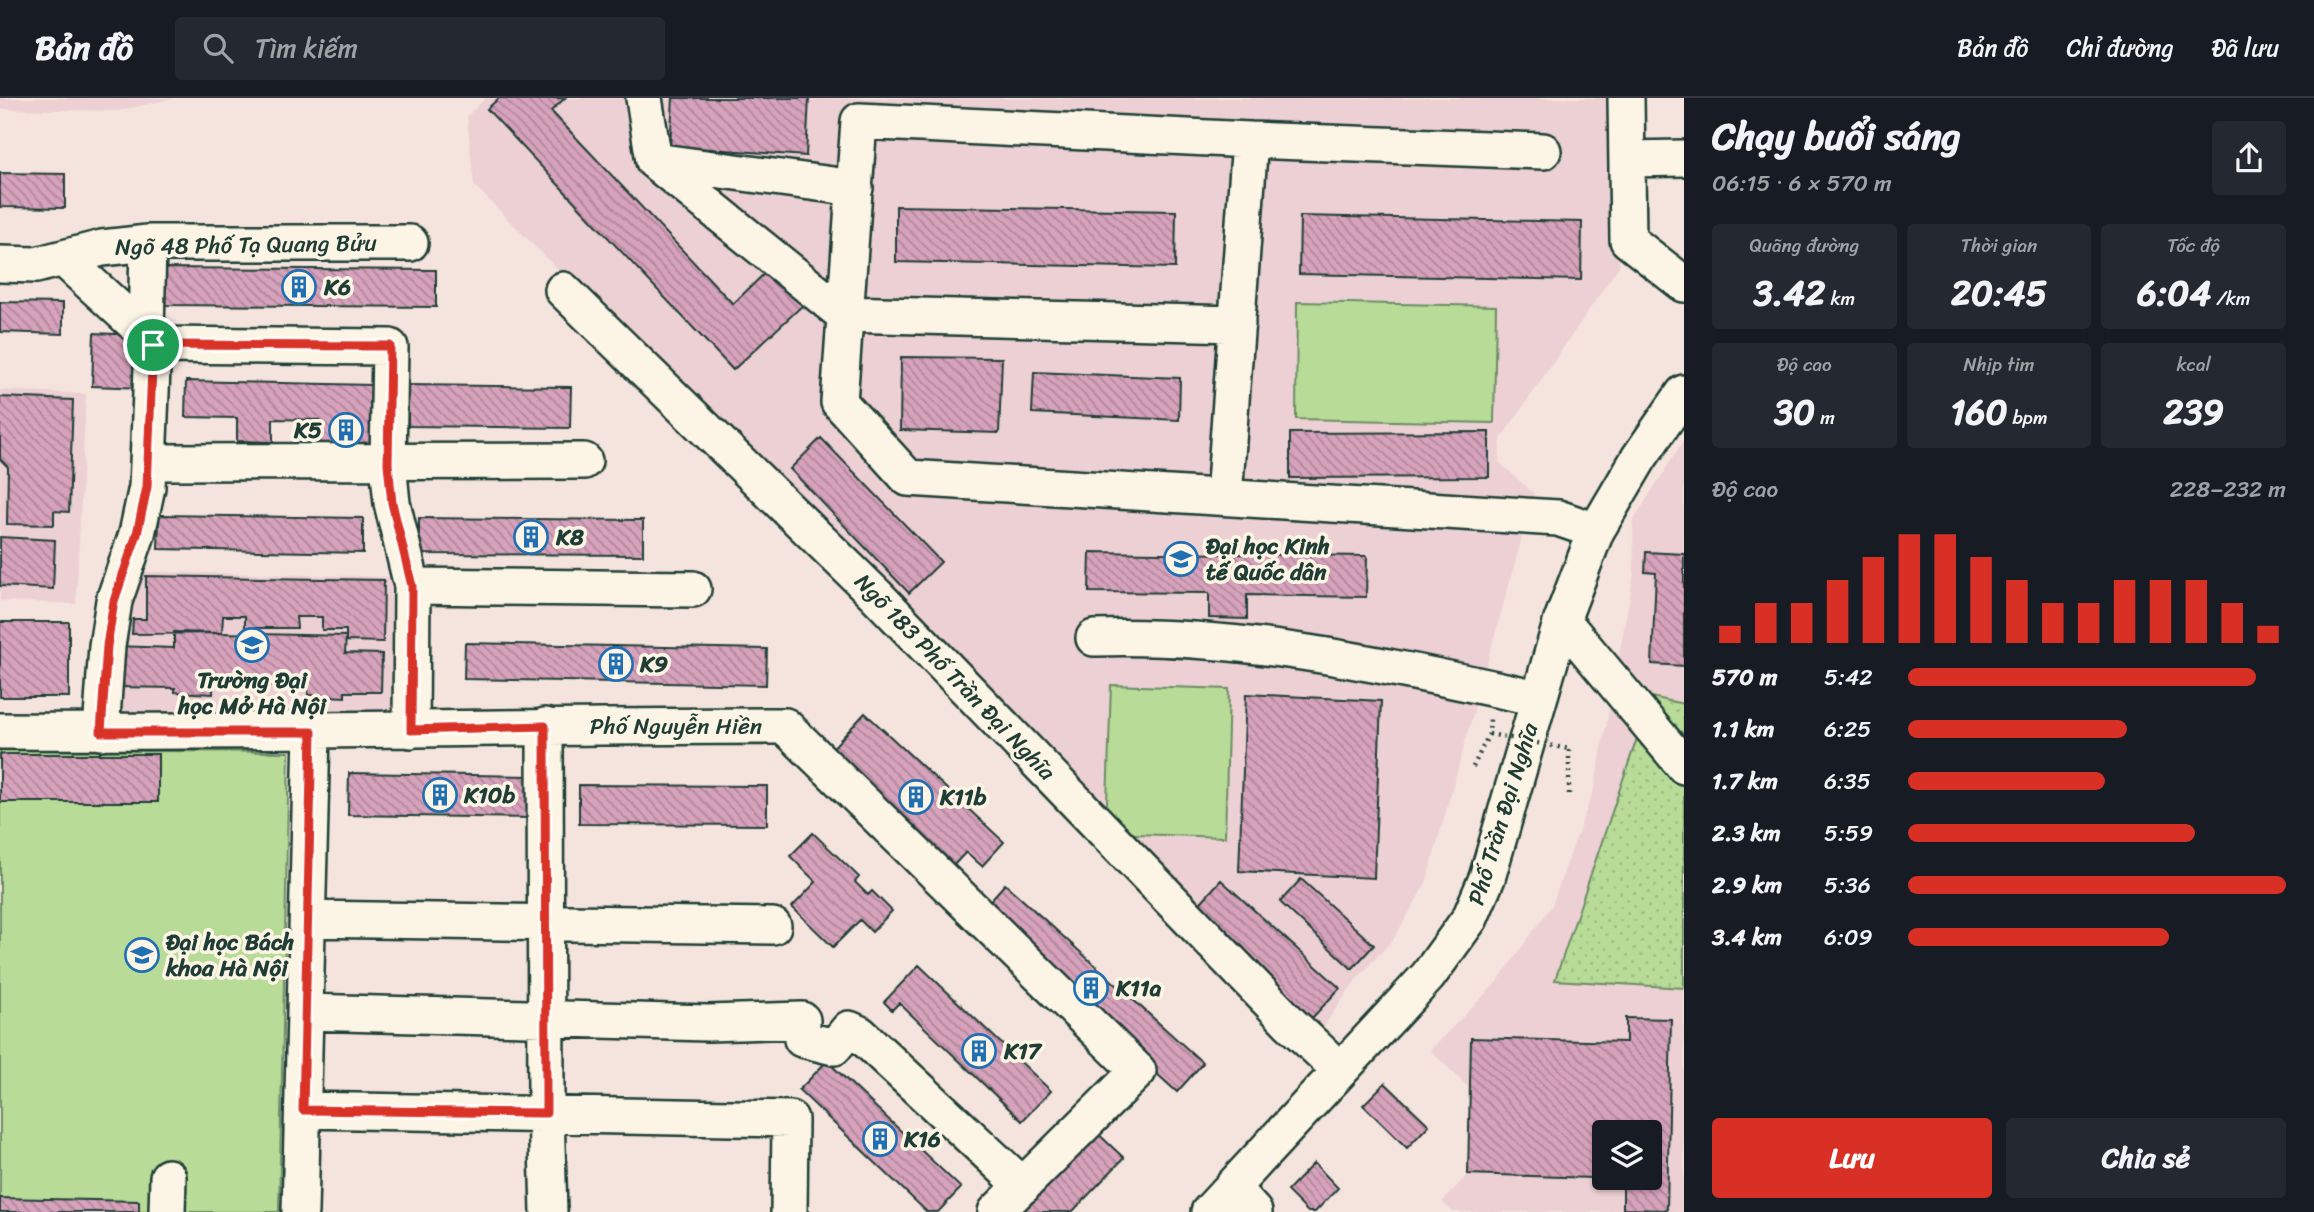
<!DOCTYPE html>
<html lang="vi">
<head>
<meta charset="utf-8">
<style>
	:root { --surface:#171b24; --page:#242831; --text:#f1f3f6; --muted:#9ea1a6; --line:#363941; --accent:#d93025 }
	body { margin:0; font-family:Sriracha,sans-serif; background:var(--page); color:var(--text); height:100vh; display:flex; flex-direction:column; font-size:26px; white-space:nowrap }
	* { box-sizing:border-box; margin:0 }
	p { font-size:23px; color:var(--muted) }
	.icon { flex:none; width:38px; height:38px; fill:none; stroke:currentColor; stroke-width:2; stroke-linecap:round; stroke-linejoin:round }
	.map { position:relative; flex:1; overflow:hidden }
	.side { display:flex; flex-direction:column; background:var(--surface); width:630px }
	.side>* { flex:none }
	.tools { position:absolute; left:1592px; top:1022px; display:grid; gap:14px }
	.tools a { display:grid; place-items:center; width:70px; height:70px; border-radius:7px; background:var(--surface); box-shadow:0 2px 5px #0004; font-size:35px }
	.pin { position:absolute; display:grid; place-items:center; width:60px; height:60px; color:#fff; margin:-30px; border:4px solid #fff; border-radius:50%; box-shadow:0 2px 7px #0007 }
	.round { display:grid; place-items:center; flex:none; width:74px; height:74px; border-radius:7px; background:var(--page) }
	.headline { display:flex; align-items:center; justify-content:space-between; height:119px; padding:0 28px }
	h1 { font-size:38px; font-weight:700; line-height:52px }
	.metrics { display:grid; grid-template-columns:repeat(3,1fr); gap:10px; height:119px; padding:7px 28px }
	.metrics div { display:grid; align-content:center; border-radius:7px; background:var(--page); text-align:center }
	.metrics b { font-size:35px; font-weight:700 }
	.metrics small { font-size:19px; font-weight:400 }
	.metrics p { font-size:19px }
	.chart { height:196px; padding:14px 28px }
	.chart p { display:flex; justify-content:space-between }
	.chart svg { width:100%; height:126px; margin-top:7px; stroke:var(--accent); stroke-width:6 }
	.button { display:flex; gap:14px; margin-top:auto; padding:14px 28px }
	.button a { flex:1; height:80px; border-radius:7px; background:var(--accent); color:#fff; font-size:28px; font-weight:700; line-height:80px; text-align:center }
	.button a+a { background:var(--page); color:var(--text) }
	ul { padding:0 28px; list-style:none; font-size:23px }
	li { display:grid; grid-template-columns:112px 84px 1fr; align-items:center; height:52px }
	li i { height:18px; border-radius:9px; background:var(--accent) }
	header { display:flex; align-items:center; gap:42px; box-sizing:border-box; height:98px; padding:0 35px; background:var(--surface); border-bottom:2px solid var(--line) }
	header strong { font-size:33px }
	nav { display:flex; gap:38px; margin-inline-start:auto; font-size:24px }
	.search { width:490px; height:63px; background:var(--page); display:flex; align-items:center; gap:18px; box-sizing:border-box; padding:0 24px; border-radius:7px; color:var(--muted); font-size:26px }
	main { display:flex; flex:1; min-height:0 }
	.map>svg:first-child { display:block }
</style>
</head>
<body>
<header>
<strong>Bản đồ</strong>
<div class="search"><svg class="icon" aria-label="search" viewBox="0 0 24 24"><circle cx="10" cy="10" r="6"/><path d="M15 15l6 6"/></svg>Tìm kiếm</div>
<nav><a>Bản đồ</a><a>Chỉ đường</a><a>Đã lưu</a></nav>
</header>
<main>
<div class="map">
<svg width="1684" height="1114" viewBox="0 0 1684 1114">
	<defs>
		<pattern id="park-dots" width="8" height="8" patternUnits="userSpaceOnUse" patternTransform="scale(1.75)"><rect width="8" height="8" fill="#b8dc97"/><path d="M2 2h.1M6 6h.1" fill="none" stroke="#9ebe83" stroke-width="1.8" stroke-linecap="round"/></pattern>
		<pattern id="building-back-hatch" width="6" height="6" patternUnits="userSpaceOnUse" patternTransform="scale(1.75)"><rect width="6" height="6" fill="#d7a2bb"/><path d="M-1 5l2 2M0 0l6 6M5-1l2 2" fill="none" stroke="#ae8599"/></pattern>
	</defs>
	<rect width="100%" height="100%" fill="#f5e4dd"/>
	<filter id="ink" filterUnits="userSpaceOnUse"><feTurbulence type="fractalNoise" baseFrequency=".0143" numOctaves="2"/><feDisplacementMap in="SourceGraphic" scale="14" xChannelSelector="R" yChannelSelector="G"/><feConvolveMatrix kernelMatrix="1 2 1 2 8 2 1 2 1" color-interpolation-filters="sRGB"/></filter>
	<g filter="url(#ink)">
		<path fill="#ecd0d3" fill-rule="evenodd" d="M0,0H174L118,13L0,11Z
			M486,0H1609L1619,168L1501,341L1499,364L1534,396L1426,785L1395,839L1355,883L1318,937L474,87L467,18Z
			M0,292L86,296L76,506L0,503Z
			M1684,342V1114H1453L1442,1104L1468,1076L1470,991L1430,952L1498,883L1552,807L1595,688L1634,476L1633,423ZM1605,1034H1650V1080H1605Z
			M114,473L391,479L392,622L110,615Z"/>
		<path fill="url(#park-dots)" stroke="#6c8c66" stroke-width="2" d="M1651,599L1684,606V890L1555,882Z"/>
		<path fill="#b8dc97" stroke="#6c8c66" stroke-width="2" d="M1297,204L1496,208L1494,325L1296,321Z
			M1111,587L1229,591L1225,739L1106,735Z
			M0,652L289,654L279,1114H0Z"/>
		<path fill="url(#building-back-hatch)" stroke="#1f3d34" stroke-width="2" fill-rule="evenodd" d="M499,0H565L551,13L733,206L769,171L803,207L733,272L487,11Z
			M673,0H809L806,58L670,48Z
			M0,75L65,76V110L0,109Z
			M896,108L1176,113L1175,170L896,164Z
			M1300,118L1582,124L1581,182L1299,176Z
			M162,170L436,172V209L162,207Z
			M0,204L63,205V236L0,234Z
			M94,235L136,237L142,290L92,288Z
			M901,259L1002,260L999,335L900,332Z
			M1034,274L1180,280L1179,322L1032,315Z
			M186,283L373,287V363L320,362V322L273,321V344L237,343V320L185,319Z
			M408,287L571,289L570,330L408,328Z
			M0,299L73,302L69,414L54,413V427L7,426L8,369L0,361Z
			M1489,334V379L1290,380V335Z
			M821,340L941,464L909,495L790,371Z
			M159,417L363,420V455L158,451Z
			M419,420L643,422V457L419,456Z
			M0,439L55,442L53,491L0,488Z
			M1090,454L1367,458L1366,499L1247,497V521L1209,520V495L1089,494Z
			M1646,454L1684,456V568L1652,566L1656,475L1645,474Z
			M146,478L384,482L383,544L346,543V532H322V519H296L297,530H245V518H223L222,535L132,536L133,521H146Z
			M0,524H69V599H0Z
			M174,534L346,538L345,555L382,556L381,594H345V599L308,597V589L213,586V596L175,594V590L116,589V548L174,550Z
			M465,545L767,551L766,587L464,581Z
			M1246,596L1381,603L1374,780L1239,773Z
			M865,615L1004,744L982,768L966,754L952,769L829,654Z
			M0,656H158V704H0Z
			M349,675L533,678L532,720L348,717Z
			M579,687L767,688V727L579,726Z
			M813,735L859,779L855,784L868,797L872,793L892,813L872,834L860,822L833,849L792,809L816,784L790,758Z
			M1301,781L1374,847L1352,871L1280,804Z
			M1221,782L1340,890L1312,920L1194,812Z
			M1005,786L1203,965L1177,994L979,815Z
			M919,867L1051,993L1022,1023L899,905L892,912L884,904Z
			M1626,920L1671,921L1667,1112L1623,1111V1081L1468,1076L1471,940L1626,944ZM1605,1034H1650V1080H1605Z
			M827,963L961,1090L938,1114H927L799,992Z
			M1385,985L1429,1027L1407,1050L1363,1007Z
			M1093,1031L1124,1060L1072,1114H1014Z
			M1314,1065L1338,1090L1315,1114H1308L1287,1093Z
			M0,1100L139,1103V1114H0Z"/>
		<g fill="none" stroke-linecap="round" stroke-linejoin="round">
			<g stroke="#1f3d34" stroke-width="40">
				<path id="minor" d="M644,0L654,63L843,216L1237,226
					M1626,0L1628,142L1684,186
					M1543,53L1250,42L859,23L839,304L908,380L1558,420L1596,433
					M1627,61L1684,60
					M654,63L855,90
					M64,161L146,236L153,247L147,389L137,436L114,503L107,548L101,634
					M0,166L36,167L102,150L148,145H410
					M563,192L876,497L1291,926L1340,972
					M146,236L148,145
					M153,247L390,249L388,366L392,405L412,488L411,632
					M149,364L584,363
					M1224,399L1250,42
					M412,488L693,491
					M1562,522L1684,668
					M1094,540C1245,535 1392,569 1538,600
					M545,628L546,1015L549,1114
					M0,633C262,635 523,628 785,628L1138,973L996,1114
					M308,821L773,828
					M305,914L708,925L802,922V941L834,949L849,931L860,936L1023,1088
					M303,1012L790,1021L789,1114
					M1232,1090L1254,1114
					M167,1114L168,1079
					M300,1114L312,634
					M1209,1114L1428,878L1470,820L1487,780L1562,522L1596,433L1639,360L1684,295"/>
			</g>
			<path stroke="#1f3d34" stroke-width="4.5" stroke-dasharray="2 5" stroke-linecap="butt" d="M1473,669L1489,636L1490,621
				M1569,696V651"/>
			<use href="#minor" stroke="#fcf5e5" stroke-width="35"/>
			<path stroke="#1f3d34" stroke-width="4.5" stroke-dasharray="2 5" stroke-linecap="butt" d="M1489,636L1569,651"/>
		</g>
	</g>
	<g fill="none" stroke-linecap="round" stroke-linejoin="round" filter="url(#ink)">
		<g stroke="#fff" stroke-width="14">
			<path id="route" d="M153,247L390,248L388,366L392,405L412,488L411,632L545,628L546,1015L303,1012L312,634H101L107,548L114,503L137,436L147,389Z"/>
		</g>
		<use href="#route" stroke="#d93025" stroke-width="9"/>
	</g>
	<defs>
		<g id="building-ring" transform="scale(1.75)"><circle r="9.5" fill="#fcf5e5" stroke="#1f6fb2" stroke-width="1.5"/><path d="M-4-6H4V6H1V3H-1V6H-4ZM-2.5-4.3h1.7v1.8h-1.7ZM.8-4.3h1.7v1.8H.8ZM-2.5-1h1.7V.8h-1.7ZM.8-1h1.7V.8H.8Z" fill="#1f6fb2"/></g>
		<g id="university-ring" transform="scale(1.75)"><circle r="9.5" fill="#fcf5e5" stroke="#1f6fb2" stroke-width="1.5"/><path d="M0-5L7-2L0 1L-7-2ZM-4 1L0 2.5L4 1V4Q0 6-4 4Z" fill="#1f6fb2"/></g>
	</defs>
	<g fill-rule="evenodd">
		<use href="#building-ring" x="299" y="189"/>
		<use href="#building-ring" x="346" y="332"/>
		<use href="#building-ring" x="531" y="439"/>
		<use href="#university-ring" x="1181" y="461"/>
		<use href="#university-ring" x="252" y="547"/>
		<use href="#building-ring" x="616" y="566"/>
		<use href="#building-ring" x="440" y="697"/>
		<use href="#building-ring" x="916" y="699"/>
		<use href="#university-ring" x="142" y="857"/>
		<use href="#building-ring" x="1091" y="890"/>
		<use href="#building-ring" x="979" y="953"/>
		<use href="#building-ring" x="880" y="1041"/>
	</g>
	<g text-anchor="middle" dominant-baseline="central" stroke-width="7" stroke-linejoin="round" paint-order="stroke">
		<g font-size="23" fill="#1f3d34" stroke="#fcf5e5">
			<text transform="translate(246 147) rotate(-1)">Ngõ 48 Phố Tạ Quang Bửu</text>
			<text transform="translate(955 579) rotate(46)">Ngõ 183 Phố Trần Đại Nghĩa</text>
			<text x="676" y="628">Phố Nguyễn Hiền</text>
			<text transform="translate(1503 716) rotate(-73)">Phố Trần Đại Nghĩa</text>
		</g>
		<g font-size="23" font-weight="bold" fill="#1f3d34" stroke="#fcf5e5" text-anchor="start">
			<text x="324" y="189">K6</text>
			<text x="322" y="332" text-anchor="end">K5</text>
			<text x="556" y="439">K8</text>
			<text x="1206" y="448">Đại học Kinh<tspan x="1206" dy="26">tế Quốc dân</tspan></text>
			<text x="640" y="566">K9</text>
			<text x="252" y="582" text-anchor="middle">Trường Đại<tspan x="252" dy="26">học Mở Hà Nội</tspan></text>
			<text x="464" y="697">K10b</text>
			<text x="940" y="699">K11b</text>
			<text x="166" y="844">Đại học Bách<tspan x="166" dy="26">khoa Hà Nội</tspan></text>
			<text x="1116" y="890">K11a</text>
			<text x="1004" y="953">K17</text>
			<text x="904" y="1041">K16</text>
		</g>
	</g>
</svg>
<div class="tools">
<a><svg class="icon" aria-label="layers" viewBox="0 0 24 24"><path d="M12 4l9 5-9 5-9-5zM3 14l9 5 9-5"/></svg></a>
</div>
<div class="pin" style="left:153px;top:247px;background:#1e9e55"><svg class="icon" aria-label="arrive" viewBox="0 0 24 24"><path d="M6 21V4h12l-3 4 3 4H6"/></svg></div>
</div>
<section class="side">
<div class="headline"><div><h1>Chạy buổi sáng</h1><p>06:15 · 6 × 570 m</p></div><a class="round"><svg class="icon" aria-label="share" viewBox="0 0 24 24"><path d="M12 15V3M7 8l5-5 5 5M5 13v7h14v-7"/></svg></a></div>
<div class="metrics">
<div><p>Quãng đường</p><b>3.42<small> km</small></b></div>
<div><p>Thời gian</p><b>20:45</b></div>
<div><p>Tốc độ</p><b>6:04<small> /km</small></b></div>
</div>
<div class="metrics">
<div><p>Độ cao</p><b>30<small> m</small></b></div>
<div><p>Nhịp tim</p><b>160<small> bpm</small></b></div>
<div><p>kcal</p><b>239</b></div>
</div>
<div class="chart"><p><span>Độ cao</span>228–232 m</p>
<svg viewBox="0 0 160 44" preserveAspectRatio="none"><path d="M5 44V38M15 44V30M25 44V30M35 44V22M45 44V14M55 44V6M65 44V6M75 44V14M85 44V22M95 44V30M105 44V30M115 44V22M125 44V22M135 44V22M145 44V30M155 44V38"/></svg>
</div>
<ul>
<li><b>570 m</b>5:42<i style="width:92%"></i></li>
<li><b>1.1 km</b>6:25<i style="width:58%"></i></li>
<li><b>1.7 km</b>6:35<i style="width:52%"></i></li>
<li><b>2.3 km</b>5:59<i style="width:76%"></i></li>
<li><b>2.9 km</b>5:36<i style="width:100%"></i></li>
<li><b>3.4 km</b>6:09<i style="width:69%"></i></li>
</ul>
<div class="button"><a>Lưu</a><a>Chia sẻ</a></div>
</section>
</main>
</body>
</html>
